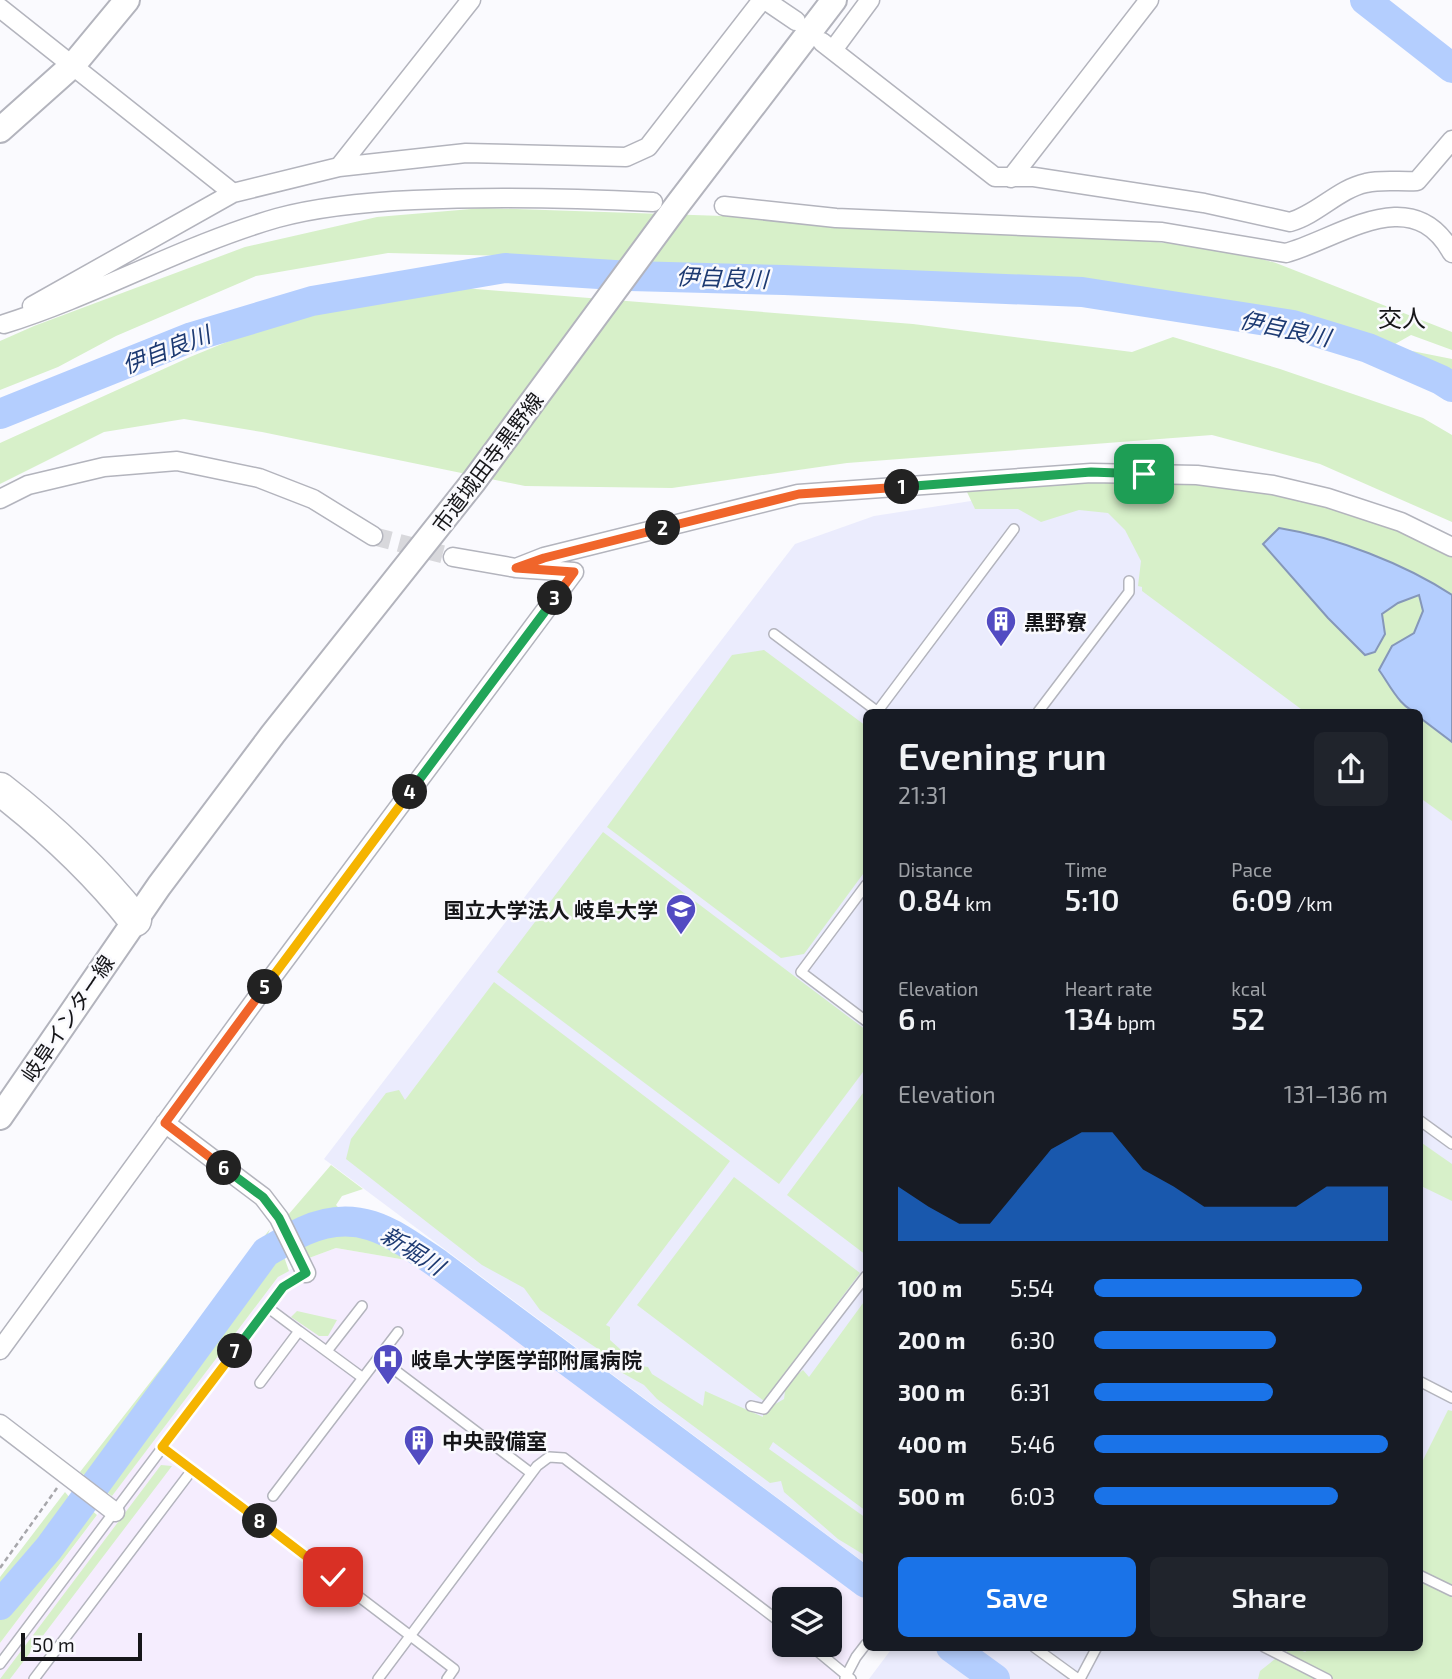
<!DOCTYPE html>
<html lang="en">
<head>
<meta charset="utf-8">
<style>
	:root { --surface:#171b24; --page:#20242c; --text:#f1f3f6; --muted:#9ea1a6; --accent:#1a73e8 }
	body { margin:0; font-family:"Exo 2","Noto Sans JP",sans-serif; background:var(--page); color:var(--text); height:100vh; display:flex; flex-direction:column; font-size:26px; white-space:nowrap }
	* { box-sizing:border-box; margin:0 }
	p { font-size:23px; color:var(--muted) }
	.icon { flex:none; width:38px; height:38px; fill:none; stroke:currentColor; stroke-width:2; stroke-linecap:round; stroke-linejoin:round }
	.map { position:relative; flex:1; overflow:hidden }
	.panel { position:absolute; left:863px; top:709px; width:560px; height:942px; display:flex; flex-direction:column; background:var(--surface); border-radius:10px; box-shadow:0 4px 10px #0003 }
	.panel>* { flex:none }
	.controls { position:absolute; left:772px; top:1587px; display:grid; gap:14px }
	.controls a { display:grid; place-items:center; width:70px; height:70px; border-radius:10px; background:var(--surface); box-shadow:0 4px 10px #0003; font-size:35px }
	.scale { position:absolute; left:21px; bottom:18px; width:121px; box-sizing:border-box; padding-left:7px; border:4px solid #161619; border-top:0; font-size:19px; line-height:24px; white-space:nowrap; color:#161619; -webkit-text-stroke:5px #fafafe; paint-order:stroke }
	.pin { position:absolute; display:grid; place-items:center; width:60px; height:60px; color:#fff; margin:-30px; border-radius:14px; box-shadow:0 4px 10px #0006 }
	.km { position:absolute; width:35px; height:35px; margin:-18px; border-radius:50%; background:#222; color:#fff; font-size:19px; line-height:35px; text-align:center }
	.round { display:grid; place-items:center; flex:none; width:74px; height:74px; border-radius:10px; background:var(--page) }
	.overview { display:flex; align-items:center; justify-content:space-between; height:119px; padding:0 35px }
	h1 { font-size:38px; font-weight:600; line-height:52px }
	.metrics { display:grid; grid-template-columns:repeat(3,1fr); gap:10px; height:119px; padding:7px 35px }
	.metrics div { display:grid; align-content:center }
	.metrics b { font-size:30px; font-weight:600 }
	.metrics small { font-size:19px; font-weight:400 }
	.metrics p { font-size:19px }
	.chart { height:196px; padding:14px 35px }
	.chart p { display:flex; justify-content:space-between }
	.chart svg { width:100%; height:126px; margin-top:7px; fill:var(--accent); opacity:.7 }
	.primary-button { display:flex; gap:14px; margin-top:auto; padding:14px 35px }
	.primary-button a { flex:1; height:80px; border-radius:10px; background:var(--accent); color:#fff; font-size:28px; font-weight:600; line-height:80px; text-align:center }
	.primary-button a+a { background:var(--page); color:var(--text) }
	ul { padding:0 35px; list-style:none; font-size:23px }
	li { display:grid; grid-template-columns:112px 84px 1fr; align-items:center; height:52px }
	li i { height:18px; border-radius:9px; background:var(--accent) }
	.map>svg:first-child { display:block }
</style>
</head>
<body>
<div class="map">
<svg width="1452" height="1679" viewBox="0 0 1452 1679">
	<rect width="100%" height="100%" fill="#fafafe"/>
	<path fill="#ebecfd" d="M1125,489L1452,573V1679H869L893,1647H1419V712H866V1564L324,1159L795,544L874,516L984,499Z"/>
	<path fill="#f5edfe" fill-rule="evenodd" d="M336,1248L412,1261L866,1597V1640L837,1679H0V1643L278,1277L309,1258ZM784,1600H830V1645H784Z"/>
	<path fill="#d7f0c9" d="M483,208L723,216L1035,231L1222,248L1276,263L1452,332V350L1411,335L1388,348L1297,318L1192,299L834,274L757,273L551,257L388,253L256,276L116,336L58,367L0,390V341L34,326L245,247L377,217Z
		M438,286L913,324L1132,352L1173,337L1280,369L1423,418L1452,435V522L1320,464L1212,435L847,463L672,488L525,486L262,432L184,419L104,432L0,484V443L190,357L288,317Z
		M1402,349L1452,359V382L1408,359Z
		M1096,476L1207,482L1353,508L1452,550V821L1419,797V712H1305L1142,591V587L1138,586L1141,561L1125,530L1108,513L1079,510L1041,522L1018,509H975L967,492L1010,484Z
		M764,650L866,726V870L804,954L781,958L607,827L732,655Z
		M603,832L866,1030V1068L779,1184L497,972Z
		M494,982L730,1161L606,1325L610,1327V1340L620,1349L630,1364L648,1367L652,1374L703,1406L705,1391L763,1417V1411L784,1399L786,1384L803,1370L809,1377L866,1299V1511L773,1442L769,1449L866,1518V1556L838,1539L784,1492L781,1481L770,1483L657,1399L644,1385L610,1366L598,1349L540,1310L524,1288L482,1265L346,1159L351,1139L386,1093L399,1090L405,1100Z
		M866,1089V1255L787,1195Z
		M1419,1141L1452,1164V1201L1419,1185Z
		M331,1165L363,1189L342,1196L336,1205L363,1233L414,1247L412,1261L336,1248L309,1258L288,1215Z
		M734,1177L860,1273L764,1401L637,1305Z
		M270,1229L260,1253L91,1480L80,1472Z
		M282,1251L289,1271L278,1277L112,1496L100,1487L270,1257Z
		M297,1311L337,1320L328,1336H319L291,1317Z
		M1448,1410L1452,1411V1679H1258L1260,1671L1280,1655L1282,1657L1291,1647L1305,1652L1312,1647H1419V1468Z
		M161,1465L172,1466L10,1679H0Z
		M65,1492L75,1504L0,1597V1577Z
		M88,1507L97,1515L0,1643V1613Z"/>
	<path fill="#b4cefe" stroke="#8597b9" stroke-width="2" d="M1279,528C1335,537 1405,564 1452,595V742L1419,717V712C1402,712 1388,682 1379,670L1392,646L1414,633L1423,611L1419,595L1398,603L1382,614L1385,634L1375,652L1365,655L1328,618L1263,544Z"/>
	<g fill="none" stroke-linecap="round" stroke-linejoin="round">
		<path stroke="#b4cefe" stroke-width="30" d="M1365,0L1452,68
			M0,414L192,337L312,301L505,268L630,276L784,280L1082,292L1293,325L1368,348L1441,380L1452,387
			M0,1605L49,1548L266,1252C279,1245 291,1237 304,1231C359,1206 394,1234 438,1264L866,1583
			M951,1647L995,1679"/>
		<path stroke="#d8d8dc" stroke-width="18" stroke-dasharray="18 9" stroke-linecap="butt" d="M373,536L453,557"/>
		<g stroke="#b3b4bd" stroke-width="12">
			<path id="lane" d="M774,634L878,712
				M877,712L1014,529
				M1038,712L1129,592V581
				M866,885L801,972L866,1021
				M1419,1120L1452,1144
				M299,1331L363,1378
				M327,1351L362,1306
				M379,1358L531,1473
				M1419,1381L1452,1398
				M260,1383L299,1331L267,1307
				M751,1406L764,1409L866,1276
				M162,1447L454,1669L447,1679
				M273,1496L398,1332
				M1419,1575L1452,1591
				M810,1645L851,1679
				M1034,1647L1078,1679
				M1264,1647L1327,1679
				M0,1664L283,1287L306,1273
				M845,1678L856,1657L866,1644
				M34,1679L192,1470
				M378,1679L537,1466L549,1457L564,1458L784,1625
				M1080,1679L1097,1647"/>
		</g>
		<g stroke="#b3b4bd" stroke-width="21">
			<path id="street" d="M765,0L796,21
				M0,8L233,193
				M822,42L995,177H1034L1204,203L1290,222C1318,214 1338,189 1366,183C1381,179 1401,182 1417,181L1452,140
				M833,50L870,0
				M339,167L466,153L626,157L648,147L762,0
				M1011,178L1149,0
				M724,206L836,218L1162,232L1286,253C1340,238 1412,180 1452,253
				M32,306L233,193L339,167L471,0
				M4,324C97,295 183,245 277,218C321,206 368,202 414,200C494,196 573,198 653,202
				M0,499L28,485L104,467L177,461L259,478L313,499L373,536
				M453,557L516,568L574,572
				M516,568L544,557L798,494L1091,473L1197,475L1273,485L1328,498L1401,522L1452,547
				M165,1123L263,1197L279,1218L306,1273
				M0,1350L264,988L574,572
				M0,1424L115,1512"/>
		</g>
		<g stroke="#b3b4bd" stroke-width="28">
			<path id="secondary" d="M0,130L74,64L127,0
				M0,1117L159,886L273,734L474,481L678,204L834,0"/>
		</g>
		<g stroke="#b3b4bd" stroke-width="35">
			<path id="highway" d="M0,789C49,827 96,871 135,920"/>
		</g>
		<path stroke="#a7a7ab" stroke-width="2.5" stroke-dasharray="5 3.5" stroke-linecap="butt" d="M0,1568L57,1488"/>
		<use href="#lane" stroke="#fff" stroke-width="9"/>
		<use href="#street" stroke="#fff" stroke-width="18"/>
		<use href="#secondary" stroke="#fff" stroke-width="24"/>
		<use href="#highway" stroke="#fff" stroke-width="32"/>
	</g>
	<g fill="none" stroke-linecap="round" stroke-linejoin="round">
		<g stroke="#fff" stroke-width="14">
			<path id="split-1" d="M902,487L1091,472L1144,474"/>
		</g>
		<g stroke="#fff" stroke-width="14">
			<path id="split-2" d="M663,528L799,494L902,487"/>
		</g>
		<g stroke="#fff" stroke-width="14">
			<path id="split-3" d="M555,598L574,572L516,568L544,558L663,528"/>
		</g>
		<g stroke="#fff" stroke-width="14">
			<path id="split-4" d="M410,792L555,598"/>
		</g>
		<g stroke="#fff" stroke-width="14">
			<path id="split-5" d="M265,987L410,792"/>
		</g>
		<g stroke="#fff" stroke-width="14">
			<path id="split-6" d="M224,1168L165,1123L265,987"/>
		</g>
		<g stroke="#fff" stroke-width="14">
			<path id="split-7" d="M224,1168L263,1197L279,1218L306,1273L283,1287L235,1351"/>
		</g>
		<g stroke="#fff" stroke-width="14">
			<path id="split-8" d="M235,1351L162,1447L260,1521"/>
		</g>
		<g stroke="#fff" stroke-width="14">
			<path id="split-9" d="M260,1521L333,1577"/>
		</g>
		<use href="#split-1" stroke="#22a559" stroke-width="9"/>
		<use href="#split-2" stroke="#f0652b" stroke-width="9"/>
		<use href="#split-3" stroke="#f0652b" stroke-width="9"/>
		<use href="#split-4" stroke="#22a559" stroke-width="9"/>
		<use href="#split-5" stroke="#f5b400" stroke-width="9"/>
		<use href="#split-6" stroke="#f0652b" stroke-width="9"/>
		<use href="#split-7" stroke="#22a559" stroke-width="9"/>
		<use href="#split-8" stroke="#f5b400" stroke-width="9"/>
		<use href="#split-9" stroke="#f5b400" stroke-width="9"/>
	</g>
	<defs>
		<g id="building-pin" transform="scale(1.575)"><path d="M0 17L-7.5 6A9.5 9.5 0 1 1 7.5 6Z" fill="#524bc2" stroke="#fafafe"/><path d="M-4-6H4V6H1V3H-1V6H-4ZM-2.5-4.3h1.7v1.8h-1.7ZM.8-4.3h1.7v1.8H.8ZM-2.5-1h1.7V.8h-1.7ZM.8-1h1.7V.8H.8Z" fill="#fff"/></g>
		<g id="university-pin" transform="scale(1.575)"><path d="M0 17L-7.5 6A9.5 9.5 0 1 1 7.5 6Z" fill="#524bc2" stroke="#fafafe"/><path d="M0-5L7-2L0 1L-7-2ZM-4 1L0 2.5L4 1V4Q0 6-4 4Z" fill="#fff"/></g>
		<g id="hospital-pin" transform="scale(1.575)"><path d="M0 17L-7.5 6A9.5 9.5 0 1 1 7.5 6Z" fill="#524bc2" stroke="#fafafe"/><path d="M-5-5h3v3.5h4V-5h3V5h-3V1.5h-4V5h-3Z" fill="#fff"/></g>
	</defs>
	<g fill-rule="evenodd">
		<use href="#building-pin" x="1001" y="621"/>
		<use href="#university-pin" x="681" y="909"/>
		<use href="#hospital-pin" x="388" y="1359"/>
		<use href="#building-pin" x="419" y="1440"/>
	</g>
	<g text-anchor="middle" dominant-baseline="central" stroke-width="5" stroke-linejoin="round" paint-order="stroke">
		<g font-size="21" fill="#161619" stroke="#fafafe">
			<text transform="translate(487 462) rotate(-53)">市道城田寺黒野線</text>
			<text transform="translate(67 1018) rotate(-56)">岐阜インター線</text>
		</g>
		<g font-size="21" font-weight="bold" fill="#161619" stroke="#fafafe" text-anchor="start">
			<text x="1024" y="621">黒野寮</text>
			<text x="658" y="909" text-anchor="end">国立大学法人 岐阜大学</text>
			<text x="411" y="1359">岐阜大学医学部附属病院</text>
			<text x="442" y="1440">中央設備室</text>
		</g>
		<g font-size="23" font-style="italic" fill="#1d3a72" stroke="#fafafe">
			<text transform="translate(722 277) rotate(2)">伊自良川</text>
			<text transform="translate(1285 328) rotate(12)">伊自良川</text>
			<text transform="translate(166 349) rotate(-21)">伊自良川</text>
			<text transform="translate(413 1250) rotate(32)">新堀川</text>
		</g>
		<g font-size="24" fill="#161619" stroke="#fafafe">
			<text x="1402" y="317">交人</text>
		</g>
	</g>
</svg>
<div class="controls">
<a><svg class="icon" aria-label="layers" viewBox="0 0 24 24"><path d="M12 4l9 5-9 5-9-5zM3 14l9 5 9-5"/></svg></a>
</div>
<div class="scale">50 m</div>
<div class="pin" style="left:1144px;top:474px;background:#1e9e55"><svg class="icon" aria-label="arrive" viewBox="0 0 24 24"><path d="M6 21V4h12l-3 4 3 4H6"/></svg></div>
<div class="pin" style="left:333px;top:1577px;background:#d93025"><svg class="icon" aria-label="check" viewBox="0 0 24 24"><path d="M5 12l5 5 9-10"/></svg></div>
<b class="km" style="left:902px;top:487px">1</b>
<b class="km" style="left:663px;top:528px">2</b>
<b class="km" style="left:555px;top:598px">3</b>
<b class="km" style="left:410px;top:792px">4</b>
<b class="km" style="left:265px;top:987px">5</b>
<b class="km" style="left:224px;top:1168px">6</b>
<b class="km" style="left:235px;top:1351px">7</b>
<b class="km" style="left:260px;top:1521px">8</b>
<section class="panel">
<div class="overview"><div><h1>Evening run</h1><p>21:31</p></div><a class="round"><svg class="icon" aria-label="share" viewBox="0 0 24 24"><path d="M12 15V3M7 8l5-5 5 5M5 13v7h14v-7"/></svg></a></div>
<div class="metrics">
<div><p>Distance</p><b>0.84<small> km</small></b></div>
<div><p>Time</p><b>5:10</b></div>
<div><p>Pace</p><b>6:09<small> /km</small></b></div>
</div>
<div class="metrics">
<div><p>Elevation</p><b>6<small> m</small></b></div>
<div><p>Heart rate</p><b>134<small> bpm</small></b></div>
<div><p>kcal</p><b>52</b></div>
</div>
<div class="chart"><p><span>Elevation</span>131–136 m</p>
<svg viewBox="0 0 160 44" preserveAspectRatio="none"><path d="M0 44V25L10 32L20 38L30 38L40 25L50 12L60 6L70 6L80 19L90 25L100 32L110 32L120 32L130 32L140 25L150 25L160 25V44z"/></svg>
</div>
<ul>
<li><b>100 m</b>5:54<i style="width:91%"></i></li>
<li><b>200 m</b>6:30<i style="width:62%"></i></li>
<li><b>300 m</b>6:31<i style="width:61%"></i></li>
<li><b>400 m</b>5:46<i style="width:100%"></i></li>
<li><b>500 m</b>6:03<i style="width:83%"></i></li>
</ul>
<div class="primary-button"><a>Save</a><a>Share</a></div>
</section>
</div>
</body>
</html>
